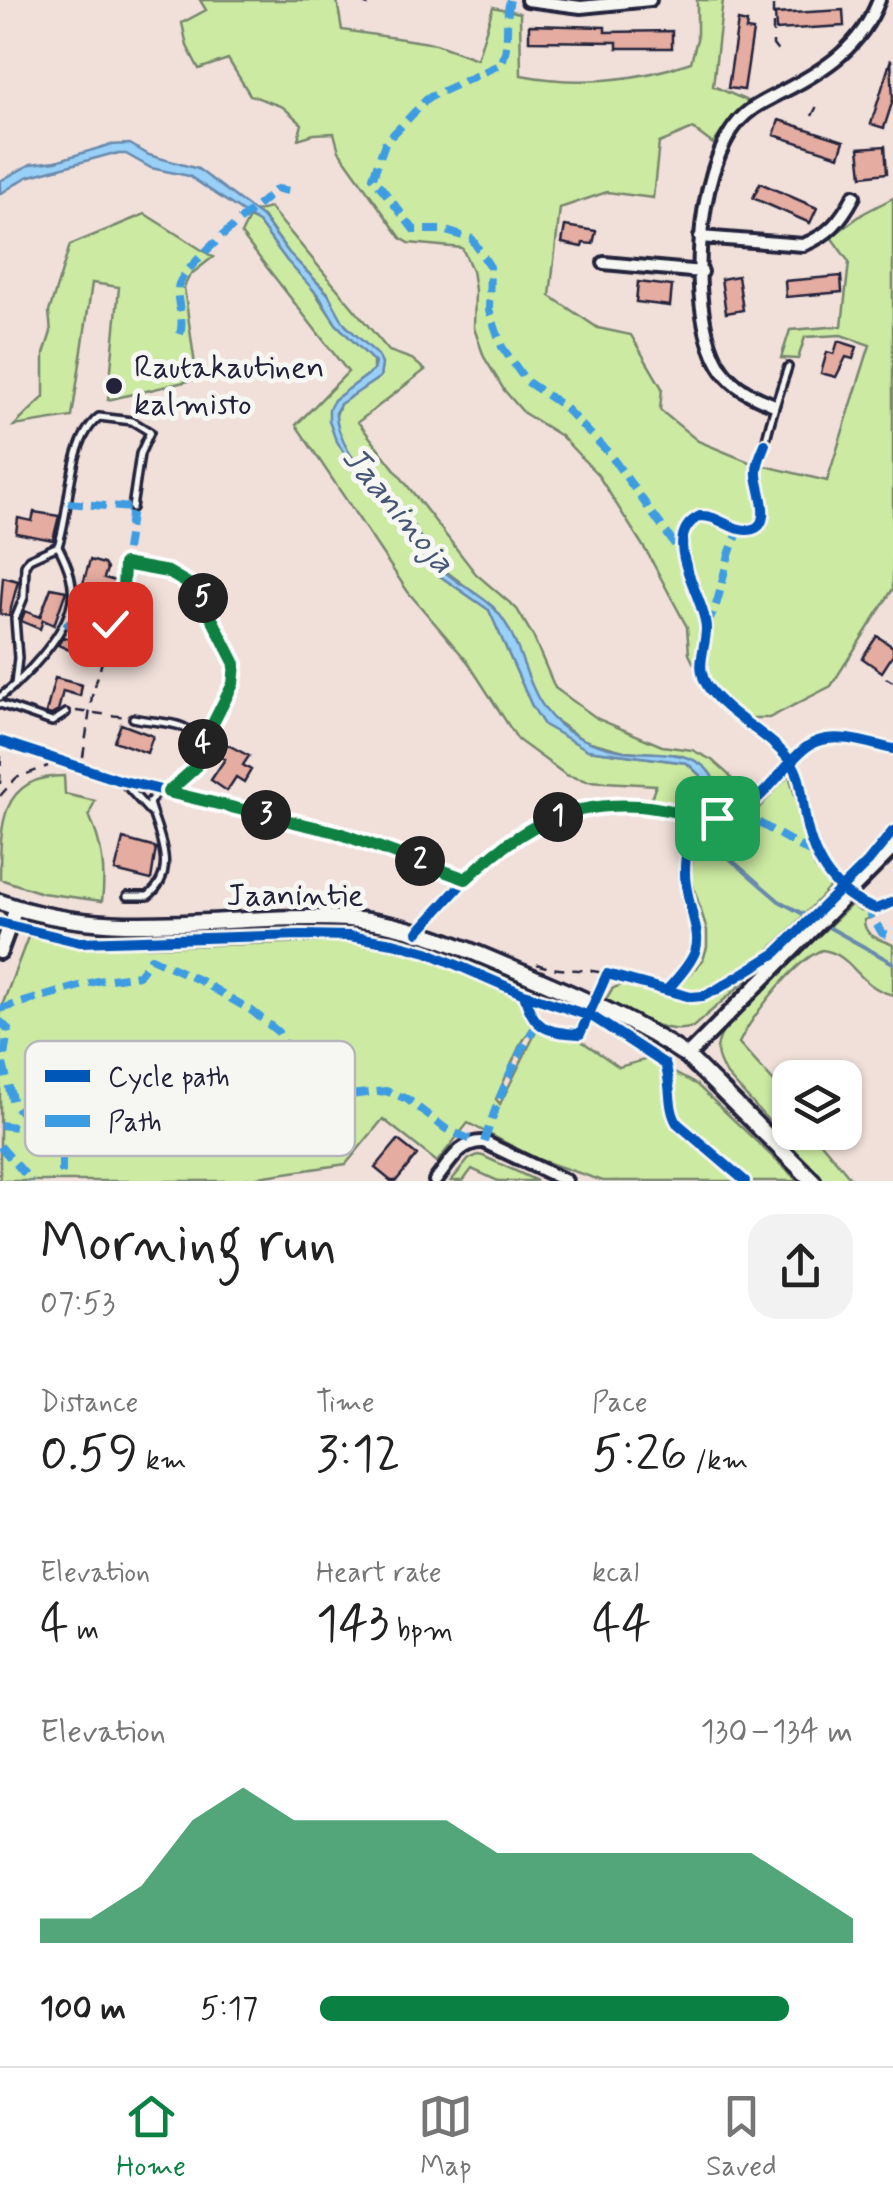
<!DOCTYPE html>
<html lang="en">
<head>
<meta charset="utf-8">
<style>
	:root { --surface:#fff; --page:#f2f2f2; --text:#222; --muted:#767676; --line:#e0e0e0; --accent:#0b8043 }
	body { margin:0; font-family:Mynerve,sans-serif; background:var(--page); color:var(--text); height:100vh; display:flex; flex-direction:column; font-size:38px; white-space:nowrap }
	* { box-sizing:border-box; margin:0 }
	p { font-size:32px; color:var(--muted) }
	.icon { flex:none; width:55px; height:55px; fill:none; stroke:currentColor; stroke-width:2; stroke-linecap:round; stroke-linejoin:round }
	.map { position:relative; height:1181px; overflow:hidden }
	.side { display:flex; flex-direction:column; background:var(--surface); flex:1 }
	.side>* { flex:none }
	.controls { position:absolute; left:772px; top:1060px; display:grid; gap:20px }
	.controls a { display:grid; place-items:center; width:90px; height:90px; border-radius:20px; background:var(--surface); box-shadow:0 2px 8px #0004; font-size:50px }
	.pin { position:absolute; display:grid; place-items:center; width:85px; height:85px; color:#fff; margin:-42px; border-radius:20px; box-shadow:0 5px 15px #0006 }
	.km { position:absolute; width:50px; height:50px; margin:-25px; border-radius:50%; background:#222; color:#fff; font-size:28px; line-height:50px; text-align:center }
	.round { display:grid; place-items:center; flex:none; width:105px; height:105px; border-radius:30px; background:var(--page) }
	.head { display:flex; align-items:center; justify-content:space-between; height:170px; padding:0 40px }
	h1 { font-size:55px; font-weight:600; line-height:75px }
	.figures { display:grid; grid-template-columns:repeat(3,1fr); gap:15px; height:170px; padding:10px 40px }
	.figures div { display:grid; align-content:center }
	.figures b { font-size:50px; font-weight:600 }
	.figures small { font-size:28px; font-weight:400 }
	.figures p { font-size:28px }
	.chart { height:280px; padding:20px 40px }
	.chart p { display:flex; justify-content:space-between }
	.chart svg { width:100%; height:180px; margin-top:10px; fill:var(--accent); opacity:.7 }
	ul { padding:0 40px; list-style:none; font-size:32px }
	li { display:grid; grid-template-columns:160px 120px 1fr; align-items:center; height:75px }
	li i { height:25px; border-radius:12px; background:var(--accent) }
	.menu { display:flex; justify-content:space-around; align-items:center; height:140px; border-top:2px solid var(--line); background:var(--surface); font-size:28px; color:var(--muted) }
	.menu a { display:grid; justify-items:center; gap:5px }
	.menu .current { color:var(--accent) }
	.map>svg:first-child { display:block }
</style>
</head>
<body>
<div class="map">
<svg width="893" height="1181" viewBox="0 0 893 1181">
	<rect width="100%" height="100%" fill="#f1e0da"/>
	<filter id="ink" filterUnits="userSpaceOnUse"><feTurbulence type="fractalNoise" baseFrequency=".01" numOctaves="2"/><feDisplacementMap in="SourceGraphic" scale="20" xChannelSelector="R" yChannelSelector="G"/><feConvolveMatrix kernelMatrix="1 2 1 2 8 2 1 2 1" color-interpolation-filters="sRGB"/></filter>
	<g filter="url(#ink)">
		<path fill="#cceaa2" stroke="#77866e" stroke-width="2.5" d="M200,0H337L342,30L436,44L477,59L493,7L520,13L521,75C577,86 637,81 691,62L697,39V0H723L713,86L750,102L733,116L713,144L693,129L659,143L653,198L607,192L560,208L550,296L598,328L631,335L662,388L660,410L698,441L749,462L827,481L870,345L841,335L805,337L798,359L781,358L790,330L842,326L849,262L831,237L864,213L893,198V589L831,686L769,718H733L706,689L689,654L687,627L648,554L598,475L561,436L524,413L504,390L484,357L474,328L475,290L472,270L462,248L409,243L401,238L339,151L334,133L314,134L298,139L302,124L283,107L250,95L228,59L199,69L187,46L182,23L206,10Z
			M270,208L389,351L412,359L425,370L358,422L476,574L517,609L533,636L555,688L598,719L662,746L692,750L712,760L729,775L741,793L727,810L714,814L716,785L681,755L624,751L583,740L549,716L535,697L493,607L443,569L414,532L399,505L373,487L340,439L335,418L340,404L380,377L382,364L339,318L328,293L289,253L263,217L254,212Z
			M145,214L213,257L190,275L184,287L197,379L108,400L119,287L92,283L72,417L14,426L44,397V354L51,332L49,312L70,245Z
			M249,218L259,223L287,261L308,282L336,324L373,359V371L334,400L329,421L364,487L396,511L418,551L440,576L489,610L532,706L588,750L687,763L708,783L706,814L647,802L651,799L656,785L587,781L566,775L518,740L467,661L408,592L296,425L348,372L241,234Z
			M789,775L815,868L831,886C797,921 729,1005 675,990L703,960L707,947V930L690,876L700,823L731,824L758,809Z
			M64,776L65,794L95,801L89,815C102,844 106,870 102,901L42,893L0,879C0,826 0,776 64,776Z
			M851,905L860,911L880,914L864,920C864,937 880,939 893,945V995C856,986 854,954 822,950C794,961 752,1016 739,1043L790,1100V1132L813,1133L853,1181H823L727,1075C712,1054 715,1042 729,1022Z
			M309,925C374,926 430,940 489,966C501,971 511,980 523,984L521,988L408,943L369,936L309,932Z
			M28,937L80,944L147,947L350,941L427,957L521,996L534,1024L519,1047L496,1099L500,1104L537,1030L557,1037L580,1040L619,1067L648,1059L697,1085L798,1181H603L537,1159L468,1123L437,1162L383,1119L346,1164L232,1181H0V1011Z
			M757,971L693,1027C663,1037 631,1012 606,999L612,989C641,971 671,1007 702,1001C722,997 741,982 757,971Z
			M478,1155L483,1156L537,1181H498L472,1169L463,1181H451L469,1159Z"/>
		<path fill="#99d0f8" stroke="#698aac" stroke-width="2.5" d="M130,144L149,155L198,169L262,217L289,253L328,294L345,325L378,355L382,364L380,377L340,404L336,411C334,432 357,468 371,485C380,494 393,498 401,508C417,528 426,552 444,571C459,585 479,593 493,607C528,643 521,698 566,730C583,741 603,748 623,751C652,755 697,747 713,778C720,790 714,810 713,823H705L708,783L687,763L588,750L544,725L532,706L489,610L440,576L409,540L396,511L364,487L335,438L329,421V409L334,400L373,371L375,363L336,324L319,296L287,261L259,223L189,176L151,168L126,154H111L27,177L0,194V181L31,164L56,161L109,145Z"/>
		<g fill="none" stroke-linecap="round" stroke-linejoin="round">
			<path stroke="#698aac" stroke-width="4" d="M710,821V834L721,851L779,901L814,920
				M823,924L893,963"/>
		</g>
		<path fill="#e5aca1" stroke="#22223b" stroke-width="2.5" d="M843,10L844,26L776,30L775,14Z
			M738,21L747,23L746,30L753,31L744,90L728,88Z
			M529,25L605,27V32L672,31V48H617V42L529,41Z
			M891,59L893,100L884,128L871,124Z
			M779,120L844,141L839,156L774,135Z
			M885,146L887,173L862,176L859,148Z
			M760,183L817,208L810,223L753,198Z
			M565,226L596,231L593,244L583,243L582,247L562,243Z
			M738,276L743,310L726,313L721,279Z
			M841,276L842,292L786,297L785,281Z
			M638,282L672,286L670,306L636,302Z
			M838,341L857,347L853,359L846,357L836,377L821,373L827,352L834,354Z
			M34,512L59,516L53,540L16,533L18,518L32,521Z
			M90,560L104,564L107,569L104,578L119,582L109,618L122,621L118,638L103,634L92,660L58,645L63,637L89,645L93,630L96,631L100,613L96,611L99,599L80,594Z
			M3,577L18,581L9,616L0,614Z
			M51,588L66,591L54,625L43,620L40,629L21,621L25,611L40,617Z
			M877,636L893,647V655L882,672L862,658Z
			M55,678L82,685L80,696L63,691L58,711L51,715L46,713Z
			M121,724L153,736L147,753L114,741Z
			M211,736L249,756L243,765L251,770L244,782L236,777L227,791L211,780L225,759L206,751Z
			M123,839L156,848L151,880L115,871Z
			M398,1140L417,1155L396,1181H391L375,1168Z"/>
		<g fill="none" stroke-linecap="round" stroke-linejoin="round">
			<g stroke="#22223b" stroke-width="12">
				<path id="service" d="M765,444C771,416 779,394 788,367
					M15,685L18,658L15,619L24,597L25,565L29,559L58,546
					M0,697C25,678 61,639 70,609C77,587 68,565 58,546C71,510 67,442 99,417L132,421L150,432L140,454L132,508
					M0,704L52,722L66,713
					M133,718C148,722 169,721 183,727C221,744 184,777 168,792
					M0,741L119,780L336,832L466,879L419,931
					M124,783L150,812
					M127,896H148C180,871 157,832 149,803L158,790"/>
			</g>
			<g stroke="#22223b" stroke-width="18">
				<path id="minor" d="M527,0L581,7L650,0
					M700,237L803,245C829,235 841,220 854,196
					M604,263L702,272
					M772,404C752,396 735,388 722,370C685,316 696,171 738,122C750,107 766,101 782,92C825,70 861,47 879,0
					M435,1181C449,1164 460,1140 484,1142L566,1181"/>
			</g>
			<g stroke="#22223b" stroke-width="20">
				<path id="tertiary" d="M0,952L16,908
					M687,1056L893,848"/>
			</g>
			<g stroke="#22223b" stroke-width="21">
				<path id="secondary" d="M0,902C114,944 231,912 349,919C411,923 467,949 523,973C579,997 636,1021 687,1056L813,1181"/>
			</g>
			<path stroke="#22223b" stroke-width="2.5" stroke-dasharray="10 8" stroke-linecap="butt" d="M359,1L368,5L375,0
				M773,6V45L780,54
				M812,116L818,104
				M886,678L893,682
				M76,711L127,717
				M83,757L92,696L123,590L124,564L153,567L185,580L201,595L228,646L235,663L233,684L206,738
				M0,784L1,753
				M0,796L16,778L48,766
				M537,964C558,973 584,967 607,974"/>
			<use href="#service" stroke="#f6f6f2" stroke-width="5"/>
			<use href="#minor" stroke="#f6f6f2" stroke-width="10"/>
			<use href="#tertiary" stroke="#f6f6f2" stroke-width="12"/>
			<use href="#secondary" stroke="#f6f6f2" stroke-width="14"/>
			<path stroke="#3c9ce2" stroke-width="8" stroke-dasharray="15 8" stroke-linecap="butt" d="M510,0C504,21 511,45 501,64L428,98L385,143L373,177L414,230H443L472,239L490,267L489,310L502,347L526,381L563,406L608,452L684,557
				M180,334C185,318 176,304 178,288C180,267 258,206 277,189L290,191
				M68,503L132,508L124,564
				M71,607L110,625
				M65,621L89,645L104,652
				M706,626C725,597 721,559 741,529
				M739,811L816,856
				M865,905L882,933L893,938
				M0,1009L97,981L139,975L151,958L199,980L252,1011L278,1032L285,1046L312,1075L349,1095L386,1091L407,1099L446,1129L474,1141
				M0,1021L8,1029L3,1064L13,1103L62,1158V1181
				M0,1125L40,1130
				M484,1142C498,1100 513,1060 538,1023
				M0,1146L31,1181"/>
			<g stroke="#f6f6f2" stroke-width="16">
				<path id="cycleway" d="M765,444C761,454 756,464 757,475C758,490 776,530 746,530C730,530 718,515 700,516C657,537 705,596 706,628C706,650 694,666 708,687C730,718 772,734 793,765C801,778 802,796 804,810C810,855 831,894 876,909L893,902
					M0,741L119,780L336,832L466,879L418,932
					M466,879C480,865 495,849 511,838C548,812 606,801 650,807C674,810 701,823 725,817C768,806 789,750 818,741C841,733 870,744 893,749
					M0,923L80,942L301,935L349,936L393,943L427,952L524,994L593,1017L665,1064C672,1083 667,1107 677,1123L745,1181
					M667,990C712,941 696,943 686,885C682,862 690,839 692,816
					M524,994C533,1029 546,1032 580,1034L607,974L691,997L703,996L716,990L776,953L868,862L893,831"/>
			</g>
			<use href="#cycleway" stroke="#0057b8" stroke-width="10"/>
		</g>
	</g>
	<g fill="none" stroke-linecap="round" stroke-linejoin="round" filter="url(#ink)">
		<g stroke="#fff" stroke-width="20">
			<path id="route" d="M110,624L123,590L124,564L168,572L197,589L235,664L233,684L199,751L195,768L168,792L336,832L466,879C518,829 565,801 640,806C666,808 691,817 717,818"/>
		</g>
		<use href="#route" stroke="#0b8043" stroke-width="12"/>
	</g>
	<circle fill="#22223b" stroke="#f6f6f2" stroke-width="4" cx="114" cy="386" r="10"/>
	<g text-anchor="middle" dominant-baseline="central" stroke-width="10" stroke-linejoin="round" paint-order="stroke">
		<g font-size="32" fill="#22223b" stroke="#f6f6f2" text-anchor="start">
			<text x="134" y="368">Rautakautinen<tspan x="134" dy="37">kalmisto</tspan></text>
		</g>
		<g font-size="32" fill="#22223b" stroke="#f6f6f2">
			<text x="295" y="896">Jaanintie</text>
		</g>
		<g font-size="35" font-style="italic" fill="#465674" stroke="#f6f6f2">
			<text transform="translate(398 510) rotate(50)">Jaaninoja</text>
		</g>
	</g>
	<rect x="25" y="1041" width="330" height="115" rx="15" fill="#f6f6f2" stroke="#b6b6bb" stroke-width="2.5"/>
	<rect x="45" y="1070" width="45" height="12" fill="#0057b8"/>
	<rect x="45" y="1115" width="45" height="12" fill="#3c9ce2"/>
	<g font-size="28" fill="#22223b">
		<text x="108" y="1086">Cycle path</text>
		<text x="108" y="1131">Path</text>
	</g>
</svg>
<div class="controls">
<a><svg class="icon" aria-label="layers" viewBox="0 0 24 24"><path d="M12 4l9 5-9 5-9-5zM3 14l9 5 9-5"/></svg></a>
</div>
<div class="pin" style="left:717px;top:818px;background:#1e9e55"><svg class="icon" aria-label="arrive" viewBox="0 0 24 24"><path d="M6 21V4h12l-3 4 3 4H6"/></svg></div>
<div class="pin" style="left:110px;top:624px;background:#d93025"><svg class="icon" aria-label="check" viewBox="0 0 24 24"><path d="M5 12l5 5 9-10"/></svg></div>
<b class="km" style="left:558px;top:817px">1</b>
<b class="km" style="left:420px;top:861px">2</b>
<b class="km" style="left:266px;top:815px">3</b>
<b class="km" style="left:203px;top:744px">4</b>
<b class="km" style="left:203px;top:598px">5</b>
</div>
<section class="side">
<div class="head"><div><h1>Morning run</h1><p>07:53</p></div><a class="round"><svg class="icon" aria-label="share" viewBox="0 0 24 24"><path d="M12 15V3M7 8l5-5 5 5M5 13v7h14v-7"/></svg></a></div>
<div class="figures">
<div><p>Distance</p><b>0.59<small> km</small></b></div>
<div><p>Time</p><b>3:12</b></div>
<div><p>Pace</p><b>5:26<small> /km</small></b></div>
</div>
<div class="figures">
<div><p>Elevation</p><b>4<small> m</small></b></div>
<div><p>Heart rate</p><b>143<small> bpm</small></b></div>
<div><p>kcal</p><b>44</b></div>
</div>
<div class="chart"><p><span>Elevation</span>130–134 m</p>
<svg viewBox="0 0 160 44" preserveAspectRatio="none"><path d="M0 44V38L10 38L20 30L30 14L40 6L50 14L60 14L70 14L80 14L90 22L100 22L110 22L120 22L130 22L140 22L150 30L160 38V44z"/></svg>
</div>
<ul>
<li><b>100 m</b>5:17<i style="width:88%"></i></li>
</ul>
</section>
<nav class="menu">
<a class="current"><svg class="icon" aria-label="home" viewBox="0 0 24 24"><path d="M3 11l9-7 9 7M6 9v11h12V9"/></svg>Home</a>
<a><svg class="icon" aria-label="map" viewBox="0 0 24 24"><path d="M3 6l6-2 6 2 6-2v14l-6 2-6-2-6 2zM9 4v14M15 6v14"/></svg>Map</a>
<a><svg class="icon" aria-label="saved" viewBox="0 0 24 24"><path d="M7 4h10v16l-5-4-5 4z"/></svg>Saved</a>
</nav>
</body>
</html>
